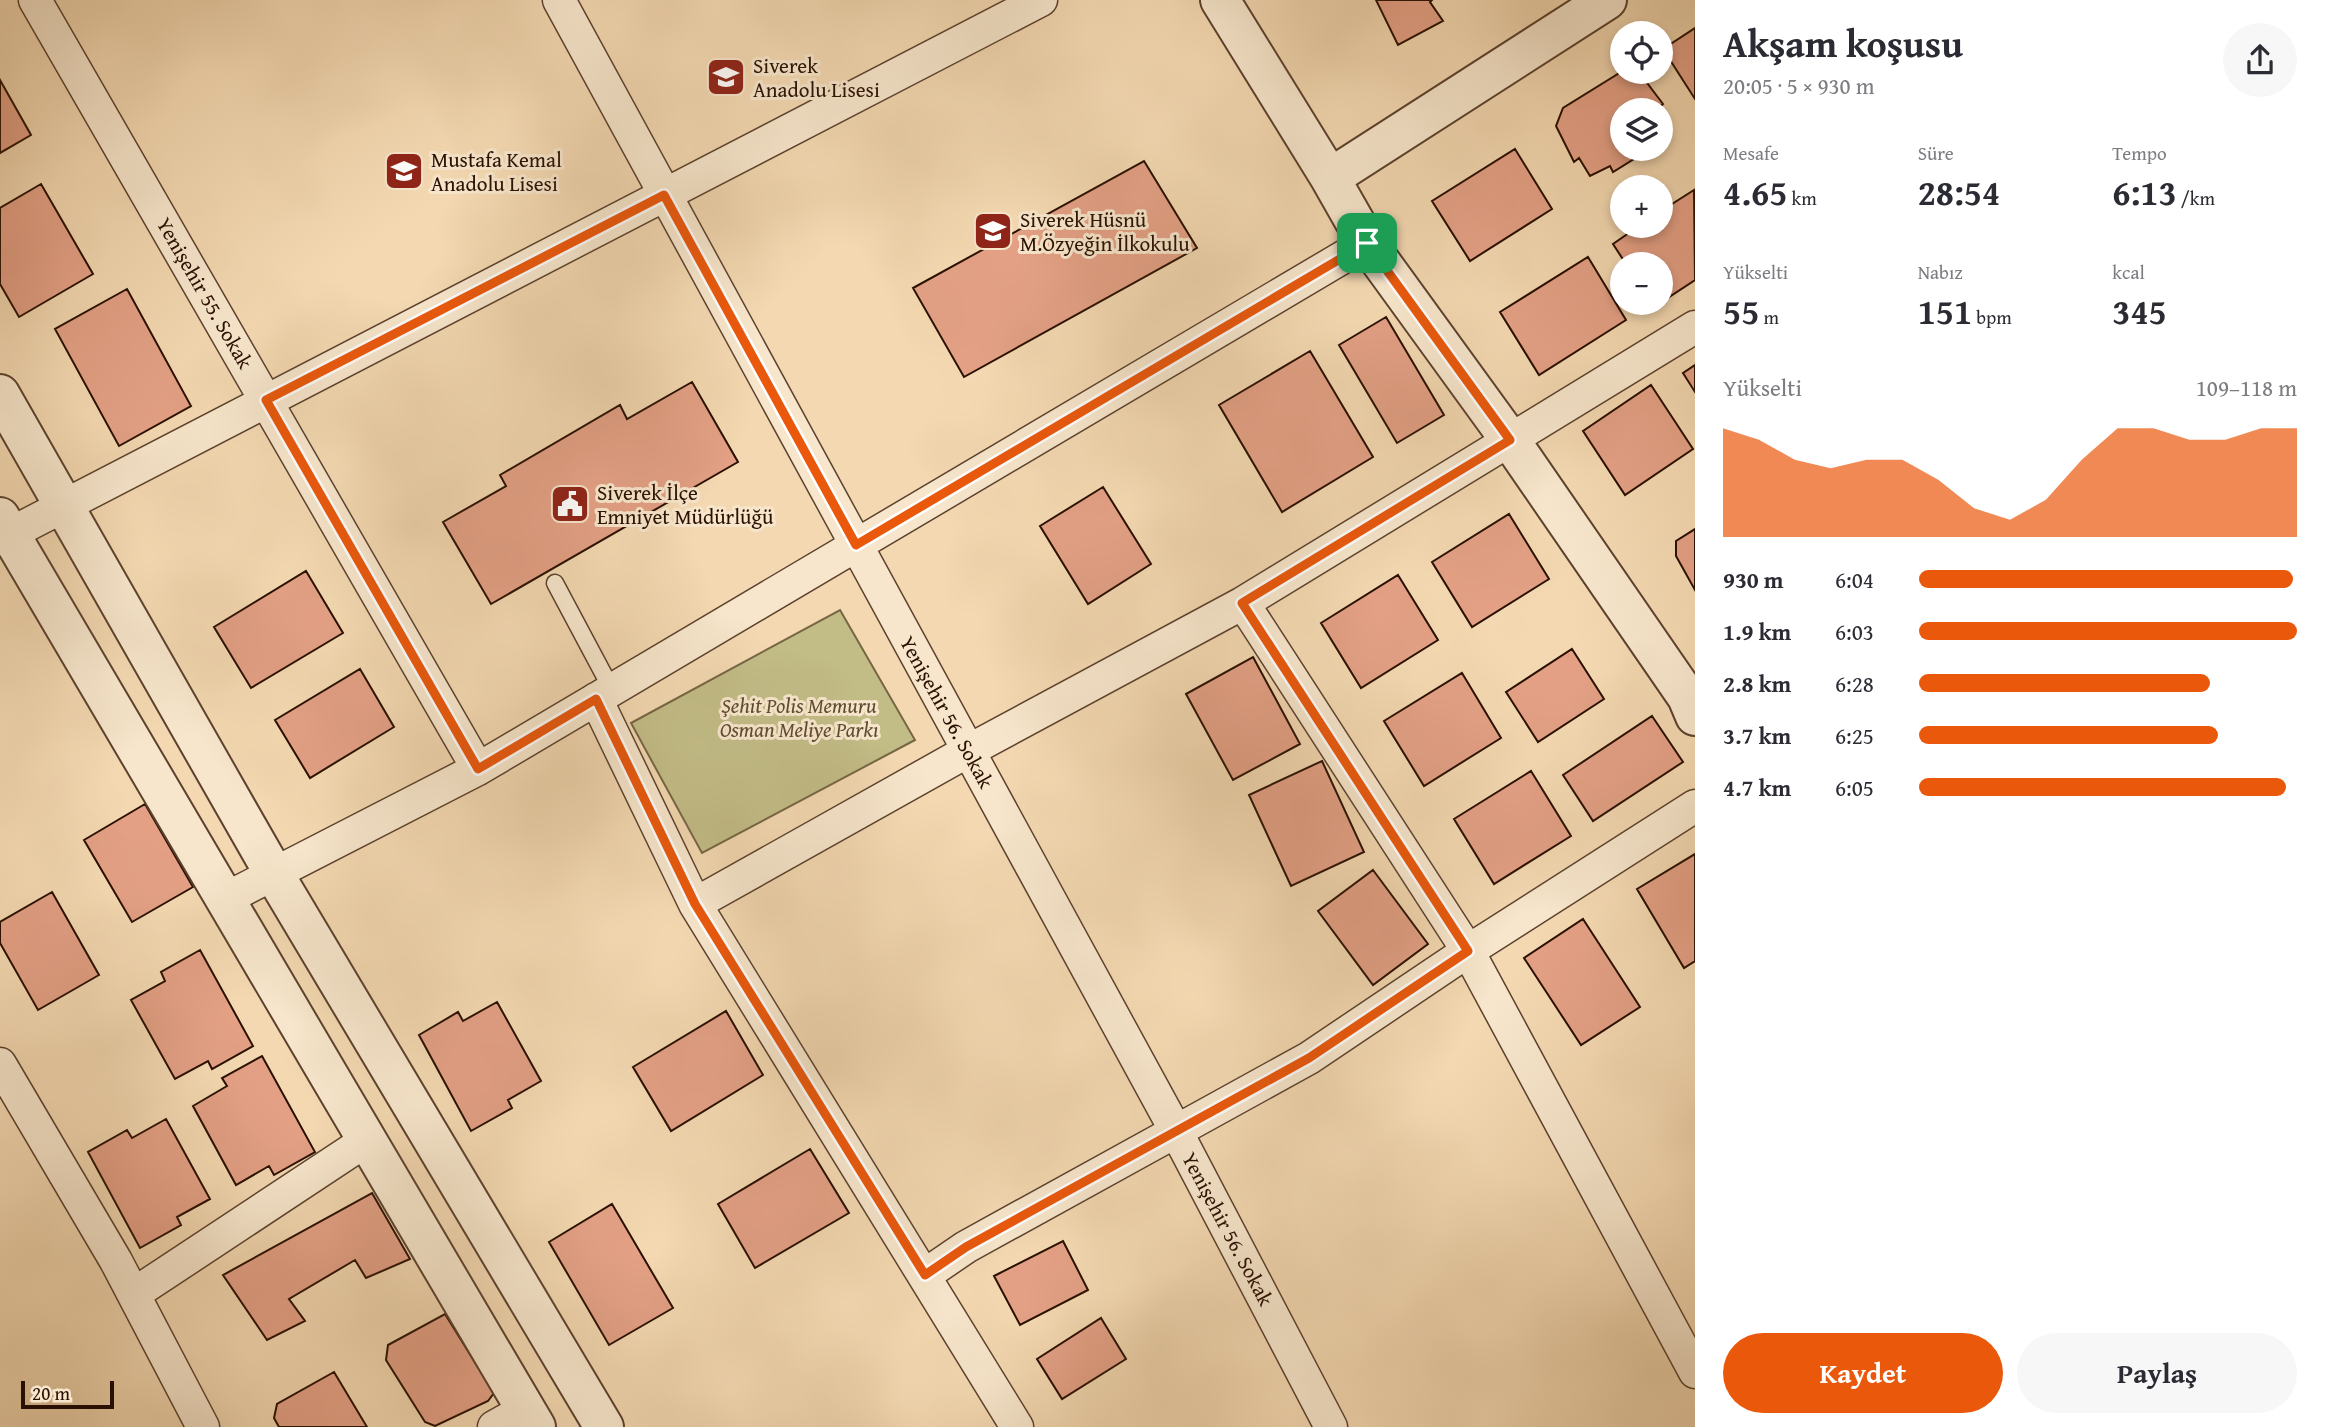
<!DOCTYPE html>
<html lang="tr">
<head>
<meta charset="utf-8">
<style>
	:root { --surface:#fff; --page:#f7f7f7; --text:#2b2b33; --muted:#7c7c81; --accent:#ea580c }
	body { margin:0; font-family:"Gentium Book Plus",serif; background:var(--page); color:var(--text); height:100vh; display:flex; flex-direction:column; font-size:26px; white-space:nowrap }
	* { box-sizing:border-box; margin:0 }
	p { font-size:23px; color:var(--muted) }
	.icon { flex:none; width:38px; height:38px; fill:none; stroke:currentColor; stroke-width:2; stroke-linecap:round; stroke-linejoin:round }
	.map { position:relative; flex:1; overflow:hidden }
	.side { display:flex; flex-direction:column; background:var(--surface); width:630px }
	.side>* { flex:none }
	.fabs { position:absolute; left:1610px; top:21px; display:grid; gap:14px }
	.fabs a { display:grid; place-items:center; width:63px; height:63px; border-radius:50%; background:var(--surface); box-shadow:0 4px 10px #0003; font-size:35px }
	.scale { position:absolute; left:21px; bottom:18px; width:93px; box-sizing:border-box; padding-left:7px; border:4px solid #2a1002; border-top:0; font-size:19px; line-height:24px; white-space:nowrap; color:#2a1002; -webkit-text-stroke:5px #f7e6cc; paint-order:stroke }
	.pin { position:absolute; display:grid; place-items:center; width:60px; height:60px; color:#fff; margin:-30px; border-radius:14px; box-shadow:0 4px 10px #0006 }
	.round { display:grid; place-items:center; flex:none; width:74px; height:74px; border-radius:37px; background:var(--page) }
	.headline { display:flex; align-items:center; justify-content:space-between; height:119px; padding:0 28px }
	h1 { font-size:38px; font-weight:600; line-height:52px }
	.figures { display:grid; grid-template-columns:repeat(3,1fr); gap:10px; height:119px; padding:7px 28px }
	.figures div { display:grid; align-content:center }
	.figures b { font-size:35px; font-weight:600 }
	.figures small { font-size:19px; font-weight:400 }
	.figures p { font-size:19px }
	.chart { height:196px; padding:14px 28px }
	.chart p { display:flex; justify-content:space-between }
	.chart svg { width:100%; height:126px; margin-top:7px; fill:var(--accent); opacity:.7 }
	.action { display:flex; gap:14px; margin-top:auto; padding:14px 28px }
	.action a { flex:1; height:80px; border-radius:42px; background:var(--accent); color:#fff; font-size:28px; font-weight:600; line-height:80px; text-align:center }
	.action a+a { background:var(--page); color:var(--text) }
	ul { padding:0 28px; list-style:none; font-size:23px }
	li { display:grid; grid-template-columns:112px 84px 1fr; align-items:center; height:52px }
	li i { height:18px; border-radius:9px; background:var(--accent) }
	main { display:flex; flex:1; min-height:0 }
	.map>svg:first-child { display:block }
</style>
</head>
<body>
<main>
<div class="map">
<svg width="1695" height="1427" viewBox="0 0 1695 1427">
	<rect width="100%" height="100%" fill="#f3d8b1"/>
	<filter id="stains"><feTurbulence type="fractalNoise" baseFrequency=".00286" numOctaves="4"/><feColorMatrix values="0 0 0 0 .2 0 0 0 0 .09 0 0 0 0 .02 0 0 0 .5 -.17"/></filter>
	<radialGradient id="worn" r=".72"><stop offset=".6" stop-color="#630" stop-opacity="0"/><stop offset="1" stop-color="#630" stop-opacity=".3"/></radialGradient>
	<path fill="#c2bc87" stroke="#766644" stroke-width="2" d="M840,610L915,740L702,853L631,723Z"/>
	<path fill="#e3a085" stroke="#2a1002" stroke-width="2" d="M1376,0H1432L1430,2L1443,21L1398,45Z
		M1695,28V99L1663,49Z
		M1621,72L1641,75L1663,104L1658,108L1659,110H1622V149H1650L1613,172L1610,166L1590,176L1579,158L1574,162L1556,126L1563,108Z
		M0,80L31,135L0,153Z
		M1515,149L1552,209L1470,261L1432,201Z
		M1144,161L1197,248L964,377L913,288Z
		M41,184L93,274L19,317L0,284V208Z
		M1694,190L1695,280L1654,307L1652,303H1661V264H1626L1613,244L1639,226H1661V211Z
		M1588,257L1626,320L1539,375L1500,312Z
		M127,289L191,406L119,446L55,329Z
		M1386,317L1444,415L1397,443L1339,345Z
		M1310,351L1373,457L1282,512L1219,405Z
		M1695,365V392L1683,373Z
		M692,382L738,462L491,604L443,522L506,486L500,475L620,405L627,419Z
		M1651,385L1693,449L1625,495L1583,431Z
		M1103,487L1151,564L1088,604L1040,526Z
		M1509,514L1549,579L1472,627L1432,562Z
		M1695,529V590L1676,556V541Z
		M306,571L343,633L251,688L214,627Z
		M1398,575L1438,640L1361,688L1321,623Z
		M1572,649L1604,699L1538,742L1506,692Z
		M1253,657L1300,744L1233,780L1186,694Z
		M360,669L394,727L310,778L275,720Z
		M1462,673L1501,738L1424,786L1384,721Z
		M1652,716L1683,762L1593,821L1563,775Z
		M1322,761L1364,852L1291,886L1249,795Z
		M1531,771L1571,836L1494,884L1454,819Z
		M145,804L193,887L132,922L84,840Z
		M1695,854V961L1684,968L1637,889Z
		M1373,870L1428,944L1373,985L1318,911Z
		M52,892L99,975L38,1010L0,943V922Z
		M1583,919L1640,1007L1581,1045L1524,958Z
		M200,950L253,1046L212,1069L208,1061L175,1079L131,1000L165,981L161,972Z
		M497,1002L541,1081L508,1100L512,1108L471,1131L419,1035L458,1012L463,1021Z
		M726,1011L763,1075L671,1131L633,1067Z
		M262,1056L315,1152L274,1175L269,1166L236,1185L193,1106L227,1086L222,1078Z
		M166,1119L210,1199L177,1217L181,1225L140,1248L88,1152L127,1130L132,1138Z
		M810,1149L849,1213L755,1268L718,1204Z
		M372,1193L410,1259L366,1278L355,1260L289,1299L305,1321L267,1340L223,1275Z
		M612,1204L673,1308L609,1345L549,1242Z
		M1063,1241L1088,1290L1020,1325L994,1276Z
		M445,1314L494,1393L488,1401L435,1426L425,1422L386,1360L388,1345Z
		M1101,1318L1126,1359L1062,1399L1037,1359Z
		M334,1372L367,1427H279L274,1418L277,1404Z"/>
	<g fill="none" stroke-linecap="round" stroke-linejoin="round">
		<g stroke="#5c422e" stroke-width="19">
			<path id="service" d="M555,583L612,690"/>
		</g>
		<g stroke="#5c422e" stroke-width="35">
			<path id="minor" d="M35,0L478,769
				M559,0L1176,1131L1331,1427
				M0,539L1041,0
				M1243,603L1468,951L1695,1372
				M596,699L695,904L1017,1427
				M225,899L478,769L1367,243
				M695,904L968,751L1243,603L1695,327
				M0,1064L116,1261L203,1427
				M925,1275L966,1247L1309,1058L1468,951L1695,806
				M134,1294L367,1140
				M494,1427L526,1409"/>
		</g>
		<g stroke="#5c422e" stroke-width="42">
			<path id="tertiary" d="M1220,0L1330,178L1367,243L1510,440L1687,697L1695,716
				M1330,178L1607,0
				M0,394L274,874L604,1427
				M0,517L536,1427"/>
		</g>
		<use href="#service" stroke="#f7e6cc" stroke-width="16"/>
		<use href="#minor" stroke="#f7e6cc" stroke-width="32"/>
		<use href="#tertiary" stroke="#f7e6cc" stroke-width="38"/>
	</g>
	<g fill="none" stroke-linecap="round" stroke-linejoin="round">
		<g stroke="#fff" stroke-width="14">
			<path id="route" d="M664,195L856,545L1367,243L1510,440L1242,603L1468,951L1309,1058L966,1247L925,1275L695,904L596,699L478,769L266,400Z"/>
		</g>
		<use href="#route" stroke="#ea580c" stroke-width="9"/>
	</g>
	<defs>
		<g id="school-square" transform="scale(2.0125)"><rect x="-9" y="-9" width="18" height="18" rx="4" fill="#8f2418" stroke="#f7e6cc"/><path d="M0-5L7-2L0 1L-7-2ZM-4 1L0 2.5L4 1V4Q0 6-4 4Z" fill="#fff"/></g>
		<g id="civic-square" transform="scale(2.0125)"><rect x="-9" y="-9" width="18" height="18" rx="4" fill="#8f2418" stroke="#f7e6cc"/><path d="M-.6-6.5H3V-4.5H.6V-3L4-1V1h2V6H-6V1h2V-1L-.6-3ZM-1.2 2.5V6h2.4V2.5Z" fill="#fff"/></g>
	</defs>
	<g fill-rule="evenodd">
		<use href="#school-square" x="726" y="77"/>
		<use href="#school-square" x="404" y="171"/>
		<use href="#school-square" x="993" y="231"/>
		<use href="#civic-square" x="570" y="504"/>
	</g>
	<g text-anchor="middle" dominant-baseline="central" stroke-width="6" stroke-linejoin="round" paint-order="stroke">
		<g font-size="21" fill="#2a1002" stroke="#f7e6cc" text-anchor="start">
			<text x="753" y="65">Siverek<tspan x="753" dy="24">Anadolu Lisesi</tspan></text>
			<text x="431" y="159">Mustafa Kemal<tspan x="431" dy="24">Anadolu Lisesi</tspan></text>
			<text x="1020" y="219">Siverek Hüsnü<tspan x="1020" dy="24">M.Özyeğin İlkokulu</tspan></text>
			<text x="597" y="492">Siverek İlçe<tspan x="597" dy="24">Emniyet Müdürlüğü</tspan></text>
		</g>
		<g font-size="21" fill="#2a1002" stroke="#f7e6cc">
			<text transform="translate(205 293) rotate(60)">Yenişehir 55. Sokak</text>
			<text transform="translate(947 712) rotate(61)">Yenişehir 56. Sokak</text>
			<text transform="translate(1228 1229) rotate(62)">Yenişehir 56. Sokak</text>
		</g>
		<g font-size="21" font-style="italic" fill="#5f4c31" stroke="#f7e6cc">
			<text x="799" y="705">Şehit Polis Memuru<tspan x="799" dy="24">Osman Meliye Parkı</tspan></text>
		</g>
	</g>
	<rect width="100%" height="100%" filter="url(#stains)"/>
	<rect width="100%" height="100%" fill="url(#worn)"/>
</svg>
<div class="fabs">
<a><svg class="icon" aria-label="locate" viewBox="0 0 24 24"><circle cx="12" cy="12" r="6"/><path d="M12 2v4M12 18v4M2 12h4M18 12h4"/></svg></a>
<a><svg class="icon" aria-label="layers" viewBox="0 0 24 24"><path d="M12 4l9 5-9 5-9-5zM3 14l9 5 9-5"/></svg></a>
<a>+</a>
<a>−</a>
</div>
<div class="scale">20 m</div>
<div class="pin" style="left:1367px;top:243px;background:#1e9e55"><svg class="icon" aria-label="arrive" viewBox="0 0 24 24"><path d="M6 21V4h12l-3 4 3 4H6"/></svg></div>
</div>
<section class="side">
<div class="headline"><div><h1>Akşam koşusu</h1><p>20:05 · 5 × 930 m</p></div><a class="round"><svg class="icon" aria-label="share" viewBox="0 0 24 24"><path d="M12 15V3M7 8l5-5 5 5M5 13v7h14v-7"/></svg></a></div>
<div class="figures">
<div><p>Mesafe</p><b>4.65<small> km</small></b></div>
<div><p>Süre</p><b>28:54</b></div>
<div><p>Tempo</p><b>6:13<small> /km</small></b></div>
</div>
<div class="figures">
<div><p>Yükselti</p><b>55<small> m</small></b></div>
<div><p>Nabız</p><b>151<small> bpm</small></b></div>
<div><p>kcal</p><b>345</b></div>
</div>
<div class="chart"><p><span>Yükselti</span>109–118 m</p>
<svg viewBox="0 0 160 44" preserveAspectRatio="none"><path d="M0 44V6L10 10L20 17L30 20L40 17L50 17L60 24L70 34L80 38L90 31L100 17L110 6L120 6L130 10L140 10L150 6L160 6V44z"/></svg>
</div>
<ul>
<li><b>930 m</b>6:04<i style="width:99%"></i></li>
<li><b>1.9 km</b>6:03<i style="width:100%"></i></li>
<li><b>2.8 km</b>6:28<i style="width:77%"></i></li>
<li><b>3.7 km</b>6:25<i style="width:79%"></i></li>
<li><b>4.7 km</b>6:05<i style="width:97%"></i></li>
</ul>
<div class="action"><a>Kaydet</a><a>Paylaş</a></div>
</section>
</main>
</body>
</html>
